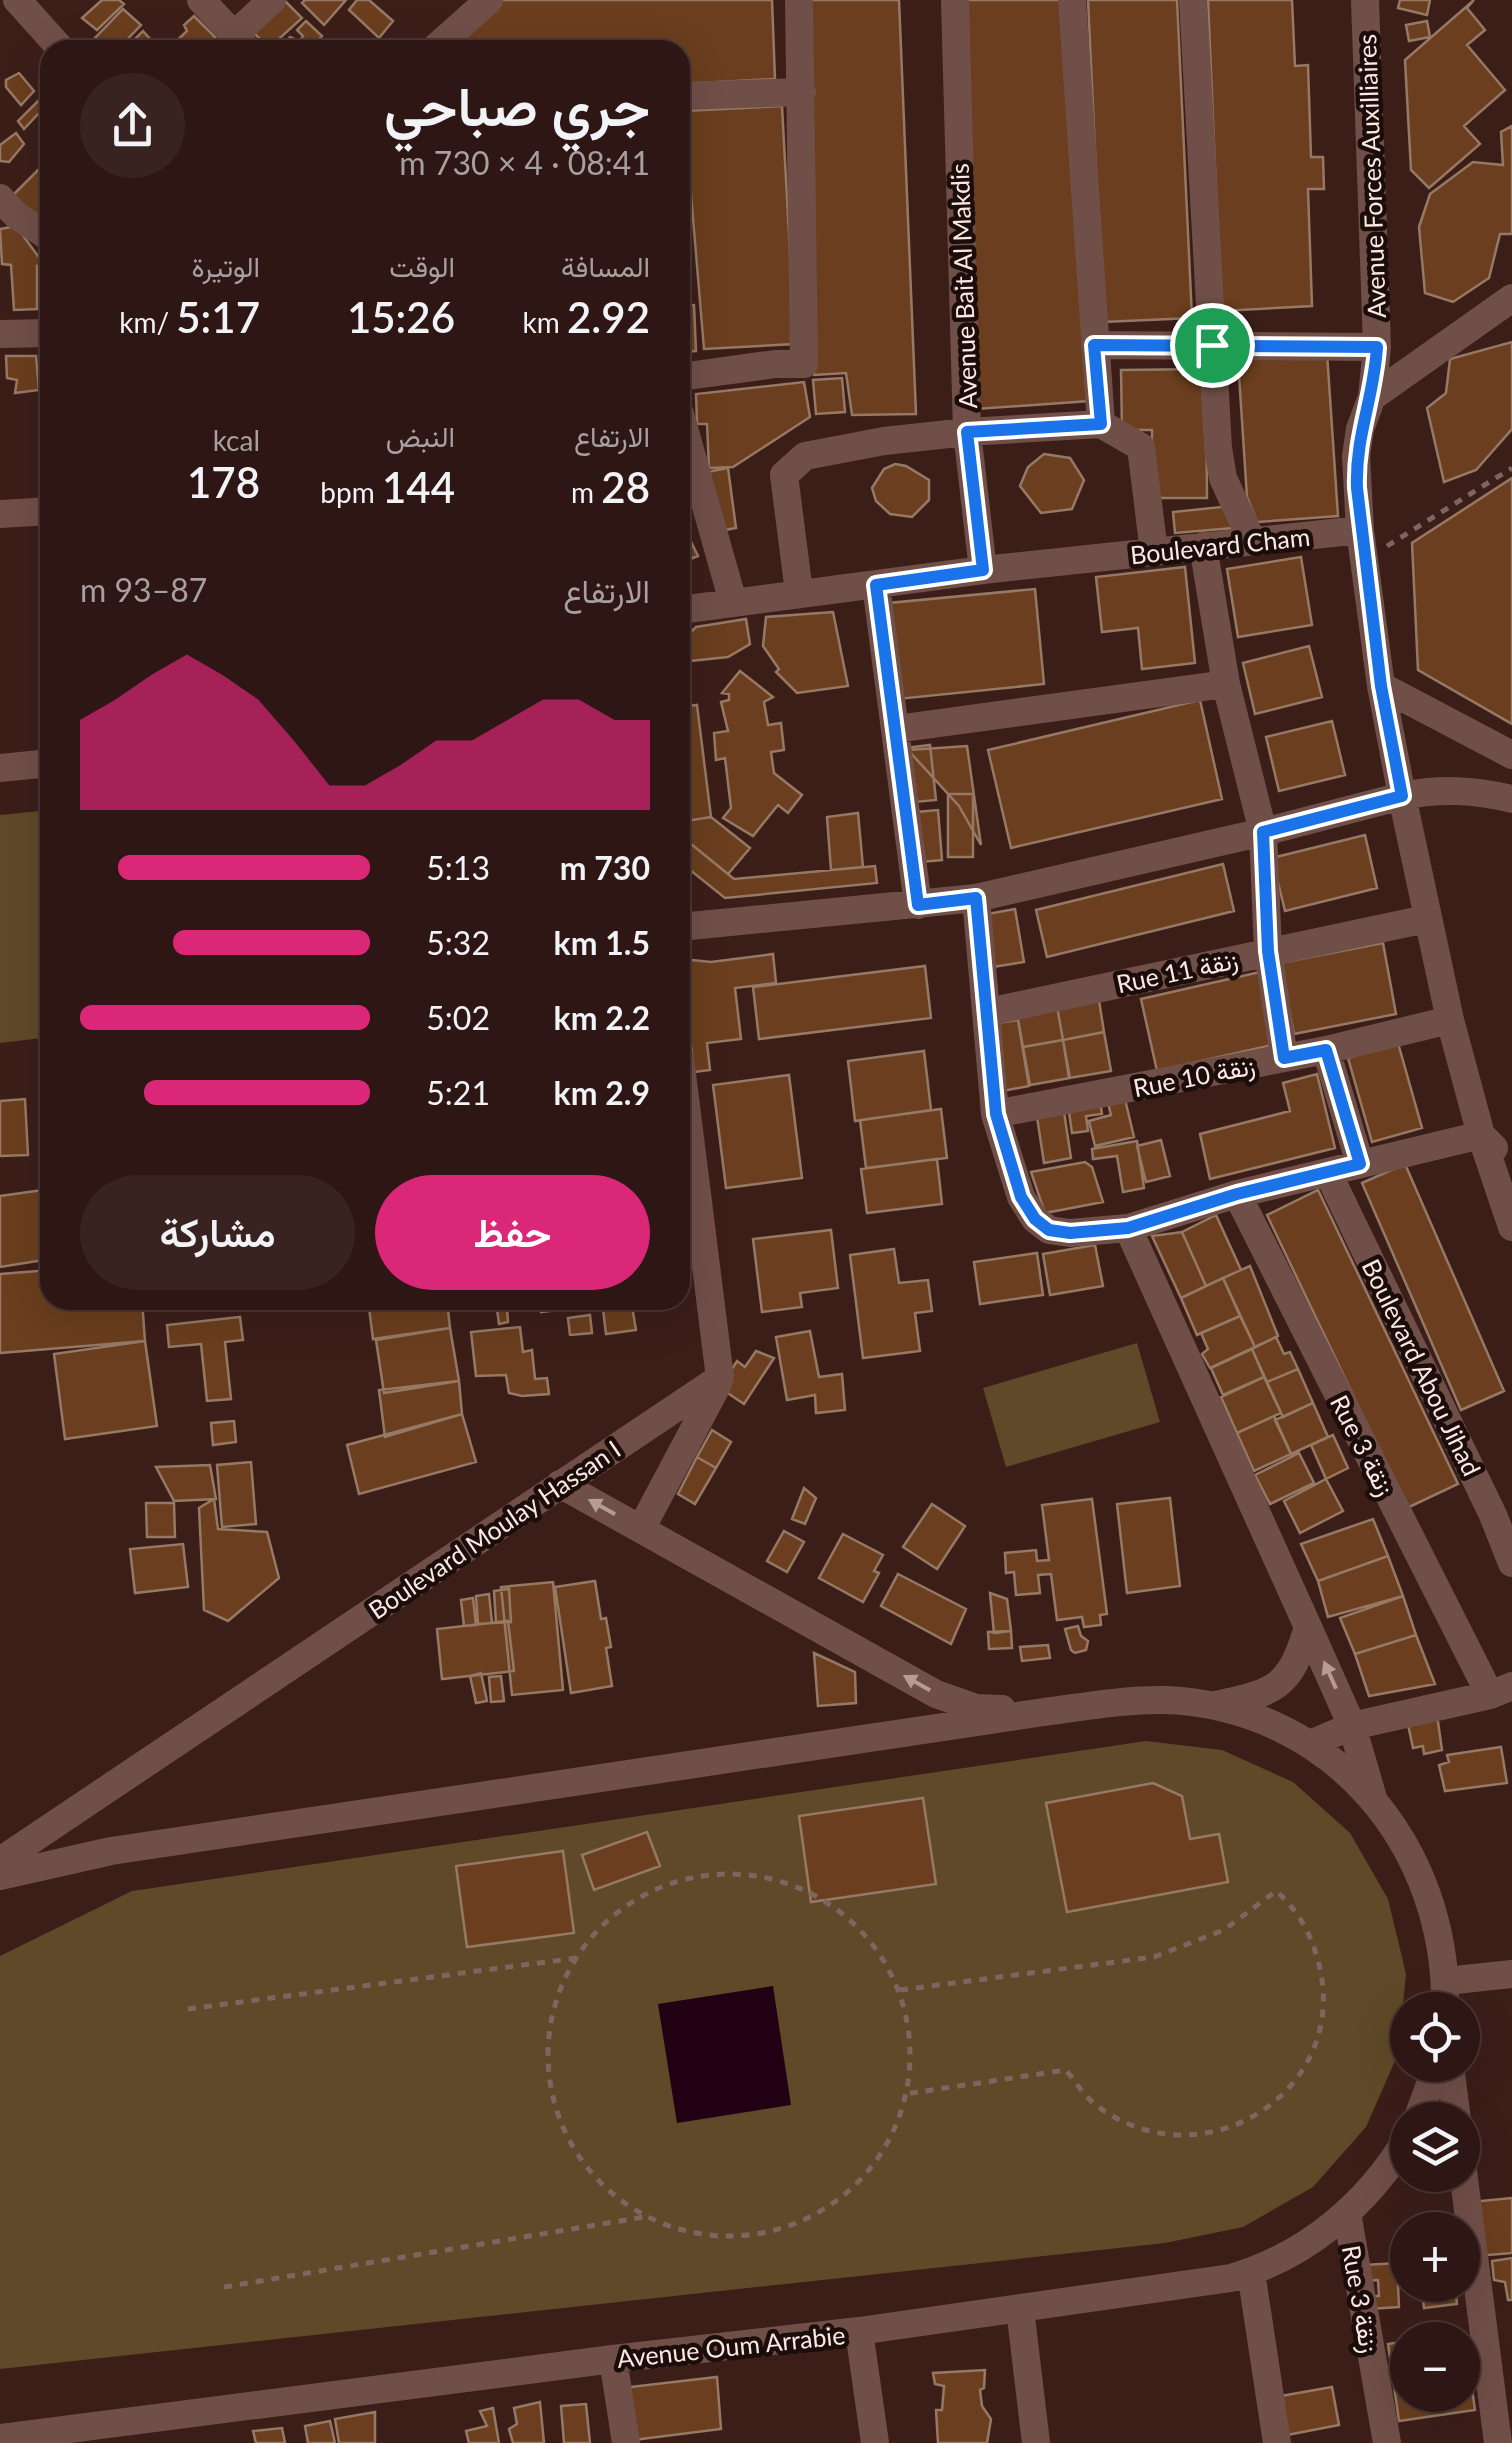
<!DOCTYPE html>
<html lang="ar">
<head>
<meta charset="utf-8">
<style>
	:root { --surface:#2d1613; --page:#392321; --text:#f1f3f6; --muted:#a79fa0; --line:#483533; --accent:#db2777 }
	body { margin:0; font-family:Lato,Vazirmatn,sans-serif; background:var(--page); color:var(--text); direction:rtl; height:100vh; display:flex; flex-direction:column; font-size:38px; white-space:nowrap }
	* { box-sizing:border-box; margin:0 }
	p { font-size:32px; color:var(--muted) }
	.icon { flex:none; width:55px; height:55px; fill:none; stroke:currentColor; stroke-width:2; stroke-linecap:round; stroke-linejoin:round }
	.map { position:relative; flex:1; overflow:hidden; direction:ltr }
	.side { position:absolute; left:40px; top:40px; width:650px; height:1270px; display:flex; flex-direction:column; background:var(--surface); border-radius:30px; box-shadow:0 10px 40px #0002,0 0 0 2px var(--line); direction:rtl }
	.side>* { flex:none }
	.fabs { position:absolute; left:1390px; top:1992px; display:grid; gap:20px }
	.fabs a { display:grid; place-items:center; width:90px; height:90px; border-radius:50%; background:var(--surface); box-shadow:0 10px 40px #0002,0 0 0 2px var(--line); font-size:50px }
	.pin { position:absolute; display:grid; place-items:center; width:85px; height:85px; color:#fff; margin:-42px; border:5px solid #fff; border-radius:50%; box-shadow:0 2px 10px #0007 }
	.round { display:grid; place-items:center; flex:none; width:105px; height:105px; border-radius:52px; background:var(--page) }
	.headline { display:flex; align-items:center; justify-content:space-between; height:170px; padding:0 40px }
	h1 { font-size:55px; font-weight:600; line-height:75px }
	.metrics { display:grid; grid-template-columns:repeat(3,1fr); gap:15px; height:170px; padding:10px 40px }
	.metrics div { display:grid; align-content:center }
	.metrics b { font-size:42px; font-weight:600 }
	.metrics small { font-size:28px; font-weight:400 }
	.metrics p { font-size:28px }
	.chart { height:280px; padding:20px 40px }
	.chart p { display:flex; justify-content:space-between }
	.chart svg { width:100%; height:180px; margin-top:10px; fill:var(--accent); opacity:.7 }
	.action { display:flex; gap:20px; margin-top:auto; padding:20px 40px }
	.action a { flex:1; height:115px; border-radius:60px; background:var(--accent); color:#fff; font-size:40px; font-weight:600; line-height:115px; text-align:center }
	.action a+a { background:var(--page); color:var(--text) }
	ul { padding:0 40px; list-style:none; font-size:32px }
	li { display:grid; grid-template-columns:160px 120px 1fr; align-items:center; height:75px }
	li i { height:25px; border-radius:12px; background:var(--accent) }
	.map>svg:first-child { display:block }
</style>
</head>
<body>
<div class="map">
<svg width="1512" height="2443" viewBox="0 0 1512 2443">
	<rect width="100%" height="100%" fill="#3c1e19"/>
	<path fill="#5f4928" d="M50,810V1037L0,1043V815Z
		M1137,1343L1160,1422L1006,1467L983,1388Z
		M1146,1741L1222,1750L1293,1782L1350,1833L1388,1899L1406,1974L1398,2054L1366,2127L1313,2187L1243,2227L1165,2243L0,2369V1956L132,1891Z"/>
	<path fill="#220013" d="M773,1986L791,2105L677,2123L658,2004Z"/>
	<path fill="#6a3e1e" stroke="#967965" stroke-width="2.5" d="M102,0H119L124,4L97,30L82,18Z
		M305,0H346L324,25L302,3Z
		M357,0H369L393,21L379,38L349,10Z
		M502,0H772L775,79L680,84V50H445Z
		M806,0H899L916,414L852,415L846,373L814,375Z
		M960,0H1061L1089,401L976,409Z
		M1088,0H1177L1192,318L1103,322Z
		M1208,0H1292L1295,66L1308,65L1311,157H1323L1324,189H1308L1312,306L1221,311Z
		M1400,0H1430L1427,15L1398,8Z
		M1474,0L1467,8L1485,30L1467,45L1505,90L1464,126L1480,144L1429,188L1411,170L1405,60Z
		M285,1L302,18L269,48L252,31Z
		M123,9L141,25L117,50H108L95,38Z
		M194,16L215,37L204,50H171L169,48L187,31L184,25Z
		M306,21L322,36L308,50H287L283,47L290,37L299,41L303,36L297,30Z
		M1427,21L1430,37L1409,41L1406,25Z
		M143,31L160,50H123L130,44Z
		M19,73L34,91L21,105L6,87V80Z
		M47,92L50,96V109L39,113L24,129L18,121Z
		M782,106L795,344L704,349L684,111Z
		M1512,126V234H1500L1489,278L1453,302L1425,293L1419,227L1430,194L1473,162L1503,165L1501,132Z
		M16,133L24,144L9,162L0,161V145Z
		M40,168L50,177V217L42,227L10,198Z
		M16,226L46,267L37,266V309L14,310L11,265L2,264L0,229Z
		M694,305L696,351L680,352V306Z
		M1512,342V429L1476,470L1444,482L1427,408L1446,393L1450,359Z
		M1327,353L1338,516L1257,522L1247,497L1238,360Z
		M6,356H36L39,390L15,393L17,380L7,378Z
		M1206,369L1207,498H1152V430H1122L1121,370Z
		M842,378L845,412L816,414L813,380Z
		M804,382L810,417L733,467L709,468L707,424H697L696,394Z
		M1044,454L1070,458L1084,480L1072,509L1041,513L1020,486L1028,467Z
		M895,464L906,466L929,480V500L912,517L890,514L876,501L872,488L884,469Z
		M728,468L736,528L715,532L707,472Z
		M1512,478V724L1418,670L1412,543Z
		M1231,506L1233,528L1175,533L1173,512Z
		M680,519L698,556L680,563Z
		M1301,557L1312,625L1238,637L1227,569Z
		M1185,567L1195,663L1142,669L1138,628L1102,632L1096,577Z
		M1035,589L1044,684L898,699L889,603Z
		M833,612L848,686L797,693L776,672L779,669L763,646L766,617Z
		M746,619L750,644L728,657L680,662V643L696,627Z
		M1309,646L1322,697L1255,714L1243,663Z
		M740,671L773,697L764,702L768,725L781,723L784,750L771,752L774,773L802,795L788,813L778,805L753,836L723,818L731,808L725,758L716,760L714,733L728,731L721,702L729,700V694L722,693Z
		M1200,700L1222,799L1011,848L988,750Z
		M697,705L711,817L680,822V707Z
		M1332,721L1345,775L1279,791L1266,737Z
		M930,745L936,800L895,804L889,750Z
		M967,746L981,845L959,806L908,750Z
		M948,794H973V857H948Z
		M938,810L942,860L910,863L905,813Z
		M858,813L863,867L831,870L827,817Z
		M711,817L750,848L728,874L680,835V822Z
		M680,835L734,879L875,866L877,883L725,898L680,862Z
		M1365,835L1377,888L1285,911L1272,858Z
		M1223,864L1234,911L1047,957L1036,910Z
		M1015,909L1024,962L986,968L982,915Z
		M1383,943L1396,1014L1294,1034L1280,963Z
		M773,954L776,983L735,988L741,1039L707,1043L710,1070L694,1072L681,959L711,962Z
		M925,966L931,1018L759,1039L753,987Z
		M1260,972L1276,1044L1157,1071L1141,999Z
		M1098,994L1104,1032L1063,1040L1056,1001Z
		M1056,1001L1063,1040L1023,1047L1016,1008Z
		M1018,1020L1029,1086L1002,1091L991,1024Z
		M1104,1032L1111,1071L1069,1078L1063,1040Z
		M1063,1040L1070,1078L1030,1085L1023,1047Z
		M1398,1043L1422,1128L1372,1142L1348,1058Z
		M924,1051L931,1110L855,1121L848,1061Z
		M1317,1074L1335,1148L1210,1179L1200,1134L1290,1111L1283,1083Z
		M789,1075L802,1178L726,1188L713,1085Z
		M1124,1095L1134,1137L1095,1146L1089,1121L1111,1115L1107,1099Z
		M25,1099L28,1155L0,1156V1101Z
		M1100,1101L1102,1114L1086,1116L1088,1131L1072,1133L1068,1105Z
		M941,1109L947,1158L866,1168L860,1120Z
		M1064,1112L1071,1158L1044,1163L1037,1117Z
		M1161,1140L1170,1176L1146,1182L1137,1146Z
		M1137,1141L1144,1188L1123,1192L1117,1156L1093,1159L1092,1149Z
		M937,1159L942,1204L867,1213L861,1169Z
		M1085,1162L1092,1167L1103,1202L1045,1213L1031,1172Z
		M1405,1164L1504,1391L1461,1410L1362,1183Z
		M50,1189V1259L0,1267V1196Z
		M1318,1190L1458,1484L1407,1508L1267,1215Z
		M1216,1215L1241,1270L1206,1286L1182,1232Z
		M831,1230L838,1288L800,1293L802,1307L762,1312L753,1239Z
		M1182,1232L1206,1286L1181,1298L1152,1236Z
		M1095,1245L1103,1286L1050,1295L1043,1254Z
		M894,1249L899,1283L928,1280L932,1311L915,1313L920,1351L863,1358L850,1255Z
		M1037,1253L1043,1295L980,1304L974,1262Z
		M1250,1266L1278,1336L1255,1347L1223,1278Z
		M50,1270V1300H142L145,1341L0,1353V1274Z
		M1223,1278L1240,1316L1197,1335L1181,1298Z
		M368,1300H447L450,1328L373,1339Z
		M467,1300H525L526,1305L507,1308L508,1322L499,1324L496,1302L468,1306Z
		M540,1300H565L566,1309L541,1312Z
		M631,1300L636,1330L606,1334L602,1301Z
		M590,1315L592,1333L570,1335L568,1318Z
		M1240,1316L1255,1347L1210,1368L1202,1354L1208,1349L1201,1333Z
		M240,1317L243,1340L225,1342L231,1399L207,1401L201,1344L169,1347L167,1325Z
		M520,1327L523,1352L532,1350L535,1379L547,1378L549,1394L522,1396L509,1393L506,1375L476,1376L471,1332Z
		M450,1328L459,1381L384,1393L376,1340Z
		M810,1331L819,1377L842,1374L845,1410L816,1413L815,1395L787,1400L776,1337Z
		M1276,1337L1284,1354L1290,1352L1298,1369L1267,1382L1252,1349Z
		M145,1341L157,1426L65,1439L54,1354Z
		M1252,1349L1264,1377L1223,1395L1211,1368Z
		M756,1351L774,1358L744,1404L720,1388L737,1361L745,1367Z
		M1298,1369L1313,1403L1283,1417L1267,1382Z
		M1264,1377L1281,1413L1237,1433L1221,1397Z
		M459,1381L462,1414L385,1437L379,1390Z
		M1313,1403L1328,1437L1291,1454L1275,1420Z
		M462,1414L476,1462L359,1494L347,1445Z
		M1274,1416L1291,1454L1254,1471L1237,1433Z
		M234,1421L236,1442L213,1445L211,1423Z
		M712,1430L731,1442L716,1468L697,1457Z
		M1333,1435L1348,1468L1326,1479L1311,1445Z
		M1299,1453L1314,1483L1270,1504L1255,1475Z
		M697,1457L716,1468L695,1504L678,1494Z
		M251,1462L256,1524L222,1527L217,1465Z
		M210,1465L216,1499L174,1501L156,1467Z
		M1326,1479L1343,1511L1300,1533L1284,1501Z
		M804,1488L816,1498L805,1524L792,1519Z
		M1170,1498L1180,1586L1127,1593L1117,1504Z
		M214,1499L218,1529L267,1532L279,1578L228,1621L204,1610L199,1508Z
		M1092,1499L1107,1614L1100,1615L1101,1625L1084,1627L1082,1617L1057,1620L1051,1574L1038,1575L1040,1593L1016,1595L1014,1572L1006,1573L1005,1553L1036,1550L1037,1561L1049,1560L1042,1505Z
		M146,1503H174L175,1537H147Z
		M932,1504L965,1526L937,1569L903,1547Z
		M1373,1519L1388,1556L1318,1581L1301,1544Z
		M784,1531L804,1542L787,1572L767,1561Z
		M843,1534L883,1555L874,1571L879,1573L863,1602L819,1578Z
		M183,1544L188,1587L135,1593L130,1549Z
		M1388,1556L1403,1596L1328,1617L1318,1581Z
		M898,1574L966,1609L951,1644L881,1606Z
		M595,1581L601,1619L606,1618L611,1647L606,1648L612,1686L571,1693L555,1587Z
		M553,1582L563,1690L512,1695L501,1587Z
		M509,1589L511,1622L496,1623L494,1591Z
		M990,1593L1007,1599L1011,1631L994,1633Z
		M489,1594L492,1623L478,1624L476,1596Z
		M1403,1596L1416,1635L1355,1654L1340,1618Z
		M473,1598L476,1625L464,1626L461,1600Z
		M508,1621L514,1671L442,1679L437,1629Z
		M1078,1626L1081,1636L1088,1641L1086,1650L1075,1653L1071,1650L1065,1629Z
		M1011,1631L1012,1648L989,1649L988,1632Z
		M1416,1635L1435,1684L1369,1696L1355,1654Z
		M1048,1645L1050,1658L1022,1661L1020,1647Z
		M814,1653L855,1672L856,1703L818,1706Z
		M481,1673L487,1701L476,1703L470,1676Z
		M501,1676L504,1701L491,1702L489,1677Z
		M1437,1715L1442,1750L1424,1754L1423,1746L1413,1748L1407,1720Z
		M1501,1747L1507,1783L1445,1791L1439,1765L1449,1762L1447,1755Z
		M1153,1783L1182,1796L1190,1839L1219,1834L1228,1882L1067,1912L1046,1803Z
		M923,1798L936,1884L811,1902L799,1816Z
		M647,1832L660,1866L594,1890L582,1855Z
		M563,1851L574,1933L467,1947L456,1866Z
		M1512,2198V2253L1477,2256L1470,2202Z
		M1512,2258V2300H1508L1505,2282L1494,2280L1492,2261Z
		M1397,2263L1399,2307L1369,2309L1368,2296H1379L1378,2280L1366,2281L1365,2265Z
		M1421,2285H1455L1457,2304L1424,2308Z
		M1464,2333L1475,2410L1399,2421L1388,2344L1408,2341V2395H1462V2340H1415Z
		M985,2370L984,2388L980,2390L982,2406L991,2419L987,2443H938L936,2410H942L944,2386L935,2384L933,2373Z
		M717,2377L721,2429L633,2440L630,2387Z
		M1332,2387L1339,2425L1282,2436L1275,2397Z
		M540,2402L544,2443H513L509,2429L517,2424L514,2408Z
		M586,2404L590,2443H564L561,2406Z
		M493,2408L499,2443H469L466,2431L487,2426L480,2411Z
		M375,2412V2443H339L335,2419Z
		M330,2421L335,2443H308L305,2426Z
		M282,2428L285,2443H256L253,2431Z"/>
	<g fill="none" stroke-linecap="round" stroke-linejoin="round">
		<path stroke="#7f6560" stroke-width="5" stroke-dasharray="8 8" stroke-linecap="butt" d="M1387,546L1512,468
			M548 2055a181 181 0 1 1 362 0a181 181 0 1 1-362 0Z
			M900,1990L1154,1957L1224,1930L1276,1891C1295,1907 1309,1930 1316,1954C1359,2086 1205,2188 1096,2105C1084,2096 1075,2081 1066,2070L905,2094
			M188,2009L577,1958
			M224,2287L644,2217"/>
		<path stroke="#704f48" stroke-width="28" d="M17,0L62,50
			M201,0L248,50
			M955,0L967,432L983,570
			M1072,0L1101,424
			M1193,0L1218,448L1223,478L1252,541
			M233,36L272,0
			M433,50L489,0
			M680,96L802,92
			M0,198L16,215L50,238
			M0,334L50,333
			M1095,345L1377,347
			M680,377L775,364H804L799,0
			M1372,397L1512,298
			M680,414L733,602
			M0,514L50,511
			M1360,530L1356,456L1360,429L1372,397L1377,347L1365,0
			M1203,546L1226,684L1263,832L1268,951L1284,1058
			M876,585L918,905
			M799,592L784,475L805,456L884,441L967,432L1101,424L1141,447L1154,552
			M680,610L983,570L1360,530L1381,686L1402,796L1263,832L976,898L680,927
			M1381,686L1512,755
			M896,729L1226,684
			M0,768L50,763
			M976,898L995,1114L1021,1197L1035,1219L1049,1230L1070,1233L1128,1228L1237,1194L1481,1135L1512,1227
			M988,1012L1426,919
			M1326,1050L1360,1164
			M995,1114L1326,1050L1450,1020
			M1494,1148L1481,1135L1450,1020L1402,796C1440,788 1474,790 1512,799
			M1328,1173L1493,1515L1512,1563
			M1237,1194L1490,1695
			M1128,1228L1308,1627
			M560,1484L936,1694L976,1708L1002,1709
			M641,1529L718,1384
			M1216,1705C1276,1692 1290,1688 1308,1627L1352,1726L1373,1798
			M1310,1744L1352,1726L1490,1695L1512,1686
			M0,1861L720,1378L680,1058
			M0,1876L111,1851L1044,1712C1084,1707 1125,1699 1165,1700C1333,1706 1449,1847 1445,2010
			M1446,1981L1512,1974
			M1450,2065L1457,2120
			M1417,2120L1437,2065
			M1462,2163L1498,2443
			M1347,2213L1387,2443
			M1251,2272L1277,2443
			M1020,2309L1036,2443
			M859,2331L875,2443
			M613,2359L626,2443
			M0,2438L613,2359L859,2331L1231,2278C1307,2256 1368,2204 1408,2137"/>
	</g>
	<defs><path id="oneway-solid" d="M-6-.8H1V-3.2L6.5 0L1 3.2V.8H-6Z" transform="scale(2.5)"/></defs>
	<g fill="#b69b96">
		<use href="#oneway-solid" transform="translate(602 1507) rotate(-151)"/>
		<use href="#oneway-solid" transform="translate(1330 1675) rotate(-114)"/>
		<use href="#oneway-solid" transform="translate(917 1683) rotate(-151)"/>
	</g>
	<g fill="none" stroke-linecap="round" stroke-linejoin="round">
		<g stroke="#fff" stroke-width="20">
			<path id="route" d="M1094,345L1377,347C1374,398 1355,436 1357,488L1381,686L1402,796L1263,832L1268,951L1284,1058L1326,1050L1360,1164L1237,1194L1128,1228L1070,1233L1049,1230L1035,1219L1021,1197L996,1114L976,898L918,905L876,585L983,570L967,432L1101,424Z"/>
		</g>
		<use href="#route" stroke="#1a73e8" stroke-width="12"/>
	</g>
	<g text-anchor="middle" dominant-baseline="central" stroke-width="9" stroke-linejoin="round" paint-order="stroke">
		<g font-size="25" fill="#fce7e3" stroke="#1a0d0a">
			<text transform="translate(1371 176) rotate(-92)">Avenue Forces Auxilliaires</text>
			<text transform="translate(963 286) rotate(-92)">Avenue Bait Al Makdis</text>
			<text transform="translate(1220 545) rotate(-6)">Boulevard Cham</text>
			<text transform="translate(1177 971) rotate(-12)">Rue 11 زنقة</text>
			<text transform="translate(1194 1076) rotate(-11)">Rue 10 زنقة</text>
			<text transform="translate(1422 1367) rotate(64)">Boulevard Abou Jihad</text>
			<text transform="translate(1363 1445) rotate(63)">Rue 3 زنقة</text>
			<text transform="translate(494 1529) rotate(-34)">Boulevard Moulay Hassan I</text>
			<text transform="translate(1361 2299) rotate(80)">Rue 3 زنقة</text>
			<text transform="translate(731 2346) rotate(-6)">Avenue Oum Arrabie</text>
		</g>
	</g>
</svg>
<div class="fabs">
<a><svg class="icon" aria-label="locate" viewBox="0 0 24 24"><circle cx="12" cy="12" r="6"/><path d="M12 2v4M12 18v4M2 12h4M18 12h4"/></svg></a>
<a><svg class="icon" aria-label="layers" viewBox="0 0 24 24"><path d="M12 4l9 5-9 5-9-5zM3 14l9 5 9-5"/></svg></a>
<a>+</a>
<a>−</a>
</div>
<div class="pin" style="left:1212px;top:345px;background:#1e9e55"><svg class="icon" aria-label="arrive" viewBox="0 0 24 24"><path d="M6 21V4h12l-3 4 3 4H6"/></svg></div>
<section class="side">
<div class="headline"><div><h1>جري صباحي</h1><p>08:41 · 4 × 730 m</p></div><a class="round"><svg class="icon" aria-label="share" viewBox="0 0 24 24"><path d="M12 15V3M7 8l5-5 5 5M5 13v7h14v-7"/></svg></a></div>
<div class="metrics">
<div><p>المسافة</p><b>2.92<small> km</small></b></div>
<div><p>الوقت</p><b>15:26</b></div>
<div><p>الوتيرة</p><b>5:17<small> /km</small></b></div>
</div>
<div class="metrics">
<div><p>الارتفاع</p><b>28<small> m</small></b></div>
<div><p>النبض</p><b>144<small> bpm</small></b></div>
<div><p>kcal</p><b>178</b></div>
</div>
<div class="chart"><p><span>الارتفاع</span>87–93 m</p>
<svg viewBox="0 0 160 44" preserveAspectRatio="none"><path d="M0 44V22L10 17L20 11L30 6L40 11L50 17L60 27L70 38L80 38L90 33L100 27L110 27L120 22L130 17L140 17L150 22L160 22V44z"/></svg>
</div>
<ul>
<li><b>730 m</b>5:13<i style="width:87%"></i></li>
<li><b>1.5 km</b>5:32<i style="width:68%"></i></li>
<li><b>2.2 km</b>5:02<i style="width:100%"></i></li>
<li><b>2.9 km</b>5:21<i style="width:78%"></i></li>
</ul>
<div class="action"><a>حفظ</a><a>مشاركة</a></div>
</section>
</div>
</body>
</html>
